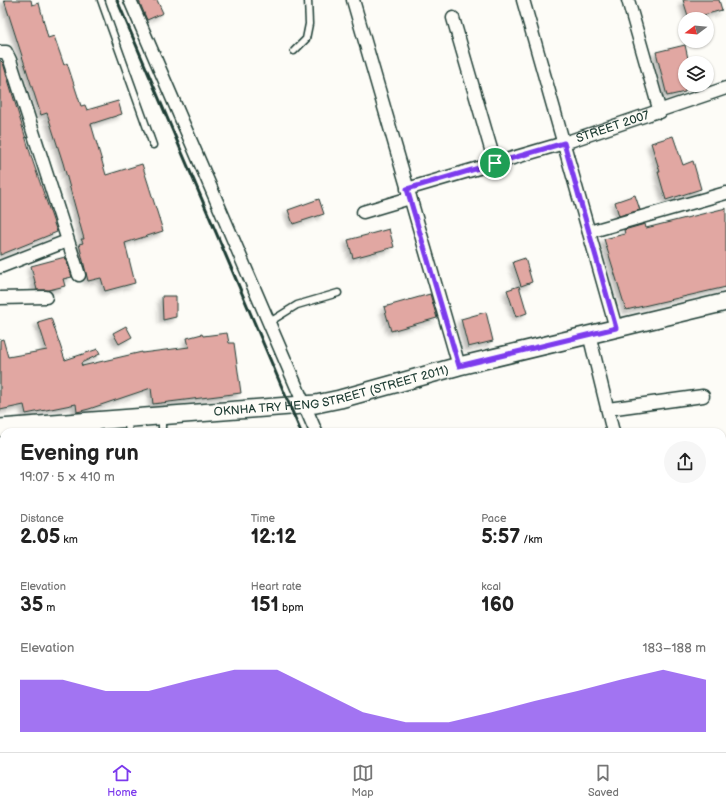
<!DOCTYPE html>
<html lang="en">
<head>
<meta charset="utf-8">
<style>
	:root { --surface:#fff; --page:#f6f6f6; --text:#222; --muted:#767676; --line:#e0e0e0; --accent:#7c3aed }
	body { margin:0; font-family:"Balsamiq Sans",sans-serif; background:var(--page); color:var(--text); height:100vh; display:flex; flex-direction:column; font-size:15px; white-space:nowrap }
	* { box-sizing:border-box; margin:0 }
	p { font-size:13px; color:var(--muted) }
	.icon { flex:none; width:22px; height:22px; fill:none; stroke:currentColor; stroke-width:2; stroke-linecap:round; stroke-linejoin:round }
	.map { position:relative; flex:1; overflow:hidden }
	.sheet { position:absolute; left:0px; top:428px; width:726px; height:324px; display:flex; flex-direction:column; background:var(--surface); border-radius:12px 12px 0 0; box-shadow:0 1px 3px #0004 }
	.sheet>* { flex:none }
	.needle { width:26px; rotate:254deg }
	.fabs { position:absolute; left:678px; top:12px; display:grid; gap:8px }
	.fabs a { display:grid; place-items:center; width:36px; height:36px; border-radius:50%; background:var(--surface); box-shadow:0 1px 3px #0004; font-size:20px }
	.pin { position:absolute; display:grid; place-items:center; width:34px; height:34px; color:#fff; margin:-17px; border:2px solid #fff; border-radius:50%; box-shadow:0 1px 4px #0007 }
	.round { display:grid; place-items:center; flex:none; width:42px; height:42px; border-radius:21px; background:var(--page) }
	.headline { display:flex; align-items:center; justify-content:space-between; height:68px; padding:0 20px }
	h1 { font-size:22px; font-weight:600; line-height:30px }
	.metrics { display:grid; grid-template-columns:repeat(3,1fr); gap:6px; height:68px; padding:4px 20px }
	.metrics div { display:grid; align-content:center }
	.metrics b { font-size:20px; font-weight:600 }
	.metrics small { font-size:11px; font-weight:400 }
	.metrics p { font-size:11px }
	.chart { height:112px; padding:8px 20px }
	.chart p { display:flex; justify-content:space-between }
	.chart svg { width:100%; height:72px; margin-top:4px; fill:var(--accent); opacity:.7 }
	.tab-bar { display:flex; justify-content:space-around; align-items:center; height:56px; border-top:1px solid var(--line); background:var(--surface); font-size:11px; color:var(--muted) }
	.tab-bar a { display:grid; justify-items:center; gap:2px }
	.tab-bar .current { color:var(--accent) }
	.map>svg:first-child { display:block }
</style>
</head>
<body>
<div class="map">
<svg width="726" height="752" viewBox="0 0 726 752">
	<defs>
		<filter id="shadow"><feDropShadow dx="-3.5" dy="3.5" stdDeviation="2" flood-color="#0004"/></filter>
	</defs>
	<rect width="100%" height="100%" fill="#fdfcf7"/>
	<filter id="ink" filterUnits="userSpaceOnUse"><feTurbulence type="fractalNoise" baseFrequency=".025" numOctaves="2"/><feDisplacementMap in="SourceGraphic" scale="8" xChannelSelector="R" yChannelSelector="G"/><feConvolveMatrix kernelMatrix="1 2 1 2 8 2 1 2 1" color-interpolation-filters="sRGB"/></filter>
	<g filter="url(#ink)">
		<path fill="#f5e2de" d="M134,748H188L189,752H135Z"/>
		<path fill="#e1a7a2" stroke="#1f3d34" filter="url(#shadow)" d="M4,0H31L32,5L39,3L48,38L54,36L64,65L67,63L81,106L85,105L87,110L118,101L122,114L91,124L106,175L142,164L163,231L125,243L135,283L105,291L101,278L88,281L79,244L83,243L81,239H84L63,163L47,113L41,115Z
			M142,0H157L163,13L147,20L139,1Z
			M683,0H719L722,10L689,19Z
			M685,45L689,63H685V92L667,96L656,52Z
			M0,60L3,63L33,162L57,232L0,255Z
			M673,136L683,165L693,161L701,189L666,200L658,172H660L651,143Z
			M635,195L640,210L619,216L615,202Z
			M319,199L324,214L293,224L288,210Z
			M726,208V287L626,310L604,239L625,234L624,230L645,224L646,228Z
			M389,229L394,247L353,258L348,240Z
			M65,257L72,277L63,279L65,286L49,290H37L31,266Z
			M525,258L532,282L521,286L513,262Z
			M519,286L527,313L516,317L507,290Z
			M430,294L437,318L391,331L384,307Z
			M162,296H176V317L163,320Z
			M486,312L493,341L468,347L461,319Z
			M51,318L65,360L98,349L100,354L81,363L82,366L142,352V353L189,347L187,338L202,334L203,336L227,333L229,343H234L241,393L153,404L151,388L89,409L77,412L76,404L26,414L24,405L0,410V340L3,339L8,357L47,350L38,322Z
			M126,326L132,337L119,344L113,333Z"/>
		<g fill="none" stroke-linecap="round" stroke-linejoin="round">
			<g stroke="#1f3d34" stroke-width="9">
				<path id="service" d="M101,0L153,145
					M294,51L306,39L309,24L308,0
					M268,323L297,305L338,293
					M162,418V432
					M127,419L129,432
					M0,523L4,522
					M0,555L4,554"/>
			</g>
			<g stroke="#1f3d34" stroke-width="15">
				<g id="minor">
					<path d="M130,0L316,432"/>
					<path d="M353,0L459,366"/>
					<path d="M523,0L616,328"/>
					<path d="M628,0L660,112"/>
					<path d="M453,18L495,163"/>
					<path d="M0,52H6L10,60L79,275"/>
					<path id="s1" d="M407,189L564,143L726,88"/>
					<path d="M363,212L410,198"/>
					<path d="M589,232L726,193"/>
					<path d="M0,267L67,241"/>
					<path d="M0,298L46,297"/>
					<path d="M589,334L613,432"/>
					<path d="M608,409L703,396"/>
					<path d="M91,422L93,432"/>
					<path d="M722,522L726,520"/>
					<path d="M722,540L726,550"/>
					<path d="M0,648L4,647"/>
					<path d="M722,700L726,698"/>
					<path d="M424,748L425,752"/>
					<path d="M708,748L709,752"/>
					<path d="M533,752L543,748"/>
				</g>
			</g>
			<g stroke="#1f3d34" stroke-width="18">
				<path id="tertiary" d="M0,716L4,687"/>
			</g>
			<g stroke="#1f3d34" stroke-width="20">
				<g id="secondary">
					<path id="s2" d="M0,428L316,404L340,399L459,366L726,302"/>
				</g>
			</g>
			<use href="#service" stroke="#fdfcf7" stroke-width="6"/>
			<use href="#minor" stroke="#fdfcf7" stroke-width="12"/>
			<use href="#tertiary" stroke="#fdfcf7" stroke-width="15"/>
			<use href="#secondary" stroke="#fdfcf7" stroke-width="17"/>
			<path stroke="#1f3d34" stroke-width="3" d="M117,0L301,432
				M411,748L412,752"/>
		</g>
	</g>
	<g fill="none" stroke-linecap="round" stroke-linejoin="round" filter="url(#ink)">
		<g stroke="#fff" stroke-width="8">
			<path id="route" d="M564,143L616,328L459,366L407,189Z"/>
		</g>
		<use href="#route" stroke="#7c3aed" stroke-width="5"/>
	</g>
	<g text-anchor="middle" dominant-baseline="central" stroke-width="3" stroke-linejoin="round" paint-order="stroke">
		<g font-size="12" fill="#1f3d34" stroke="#fdfcf7">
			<text stroke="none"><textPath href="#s1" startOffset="215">STREET 2007</textPath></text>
			<text stroke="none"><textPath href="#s2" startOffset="334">OKNHA TRY HENG STREET (STREET 2011)</textPath></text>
		</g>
	</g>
</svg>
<div class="fabs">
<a><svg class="needle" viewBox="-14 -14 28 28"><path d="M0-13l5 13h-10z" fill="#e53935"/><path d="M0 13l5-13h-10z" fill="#767676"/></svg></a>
<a><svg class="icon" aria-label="layers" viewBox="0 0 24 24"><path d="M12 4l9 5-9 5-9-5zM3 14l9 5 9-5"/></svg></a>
</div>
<div class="pin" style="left:495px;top:163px;background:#1e9e55"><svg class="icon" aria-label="arrive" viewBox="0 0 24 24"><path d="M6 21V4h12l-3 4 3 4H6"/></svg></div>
<section class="sheet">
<div class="headline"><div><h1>Evening run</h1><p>19:07 · 5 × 410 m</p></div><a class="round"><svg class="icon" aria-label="share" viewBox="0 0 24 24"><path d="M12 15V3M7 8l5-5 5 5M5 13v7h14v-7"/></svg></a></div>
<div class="metrics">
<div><p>Distance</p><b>2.05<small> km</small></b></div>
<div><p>Time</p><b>12:12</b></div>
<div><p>Pace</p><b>5:57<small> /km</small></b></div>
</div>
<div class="metrics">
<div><p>Elevation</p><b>35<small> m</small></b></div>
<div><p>Heart rate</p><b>151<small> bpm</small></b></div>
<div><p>kcal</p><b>160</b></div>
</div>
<div class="chart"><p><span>Elevation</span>183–188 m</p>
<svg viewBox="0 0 160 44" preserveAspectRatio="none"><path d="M0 44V12L10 12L20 19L30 19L40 12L50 6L60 6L70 19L80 32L90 38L100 38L110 32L120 25L130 19L140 12L150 6L160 12V44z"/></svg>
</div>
</section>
</div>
<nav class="tab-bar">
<a class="current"><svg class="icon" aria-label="home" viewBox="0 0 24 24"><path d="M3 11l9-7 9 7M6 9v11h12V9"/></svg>Home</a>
<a><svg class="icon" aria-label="map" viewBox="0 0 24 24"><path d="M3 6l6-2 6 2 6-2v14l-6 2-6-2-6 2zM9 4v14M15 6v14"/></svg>Map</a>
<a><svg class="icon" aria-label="saved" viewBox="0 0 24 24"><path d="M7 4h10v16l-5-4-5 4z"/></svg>Saved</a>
</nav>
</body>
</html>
